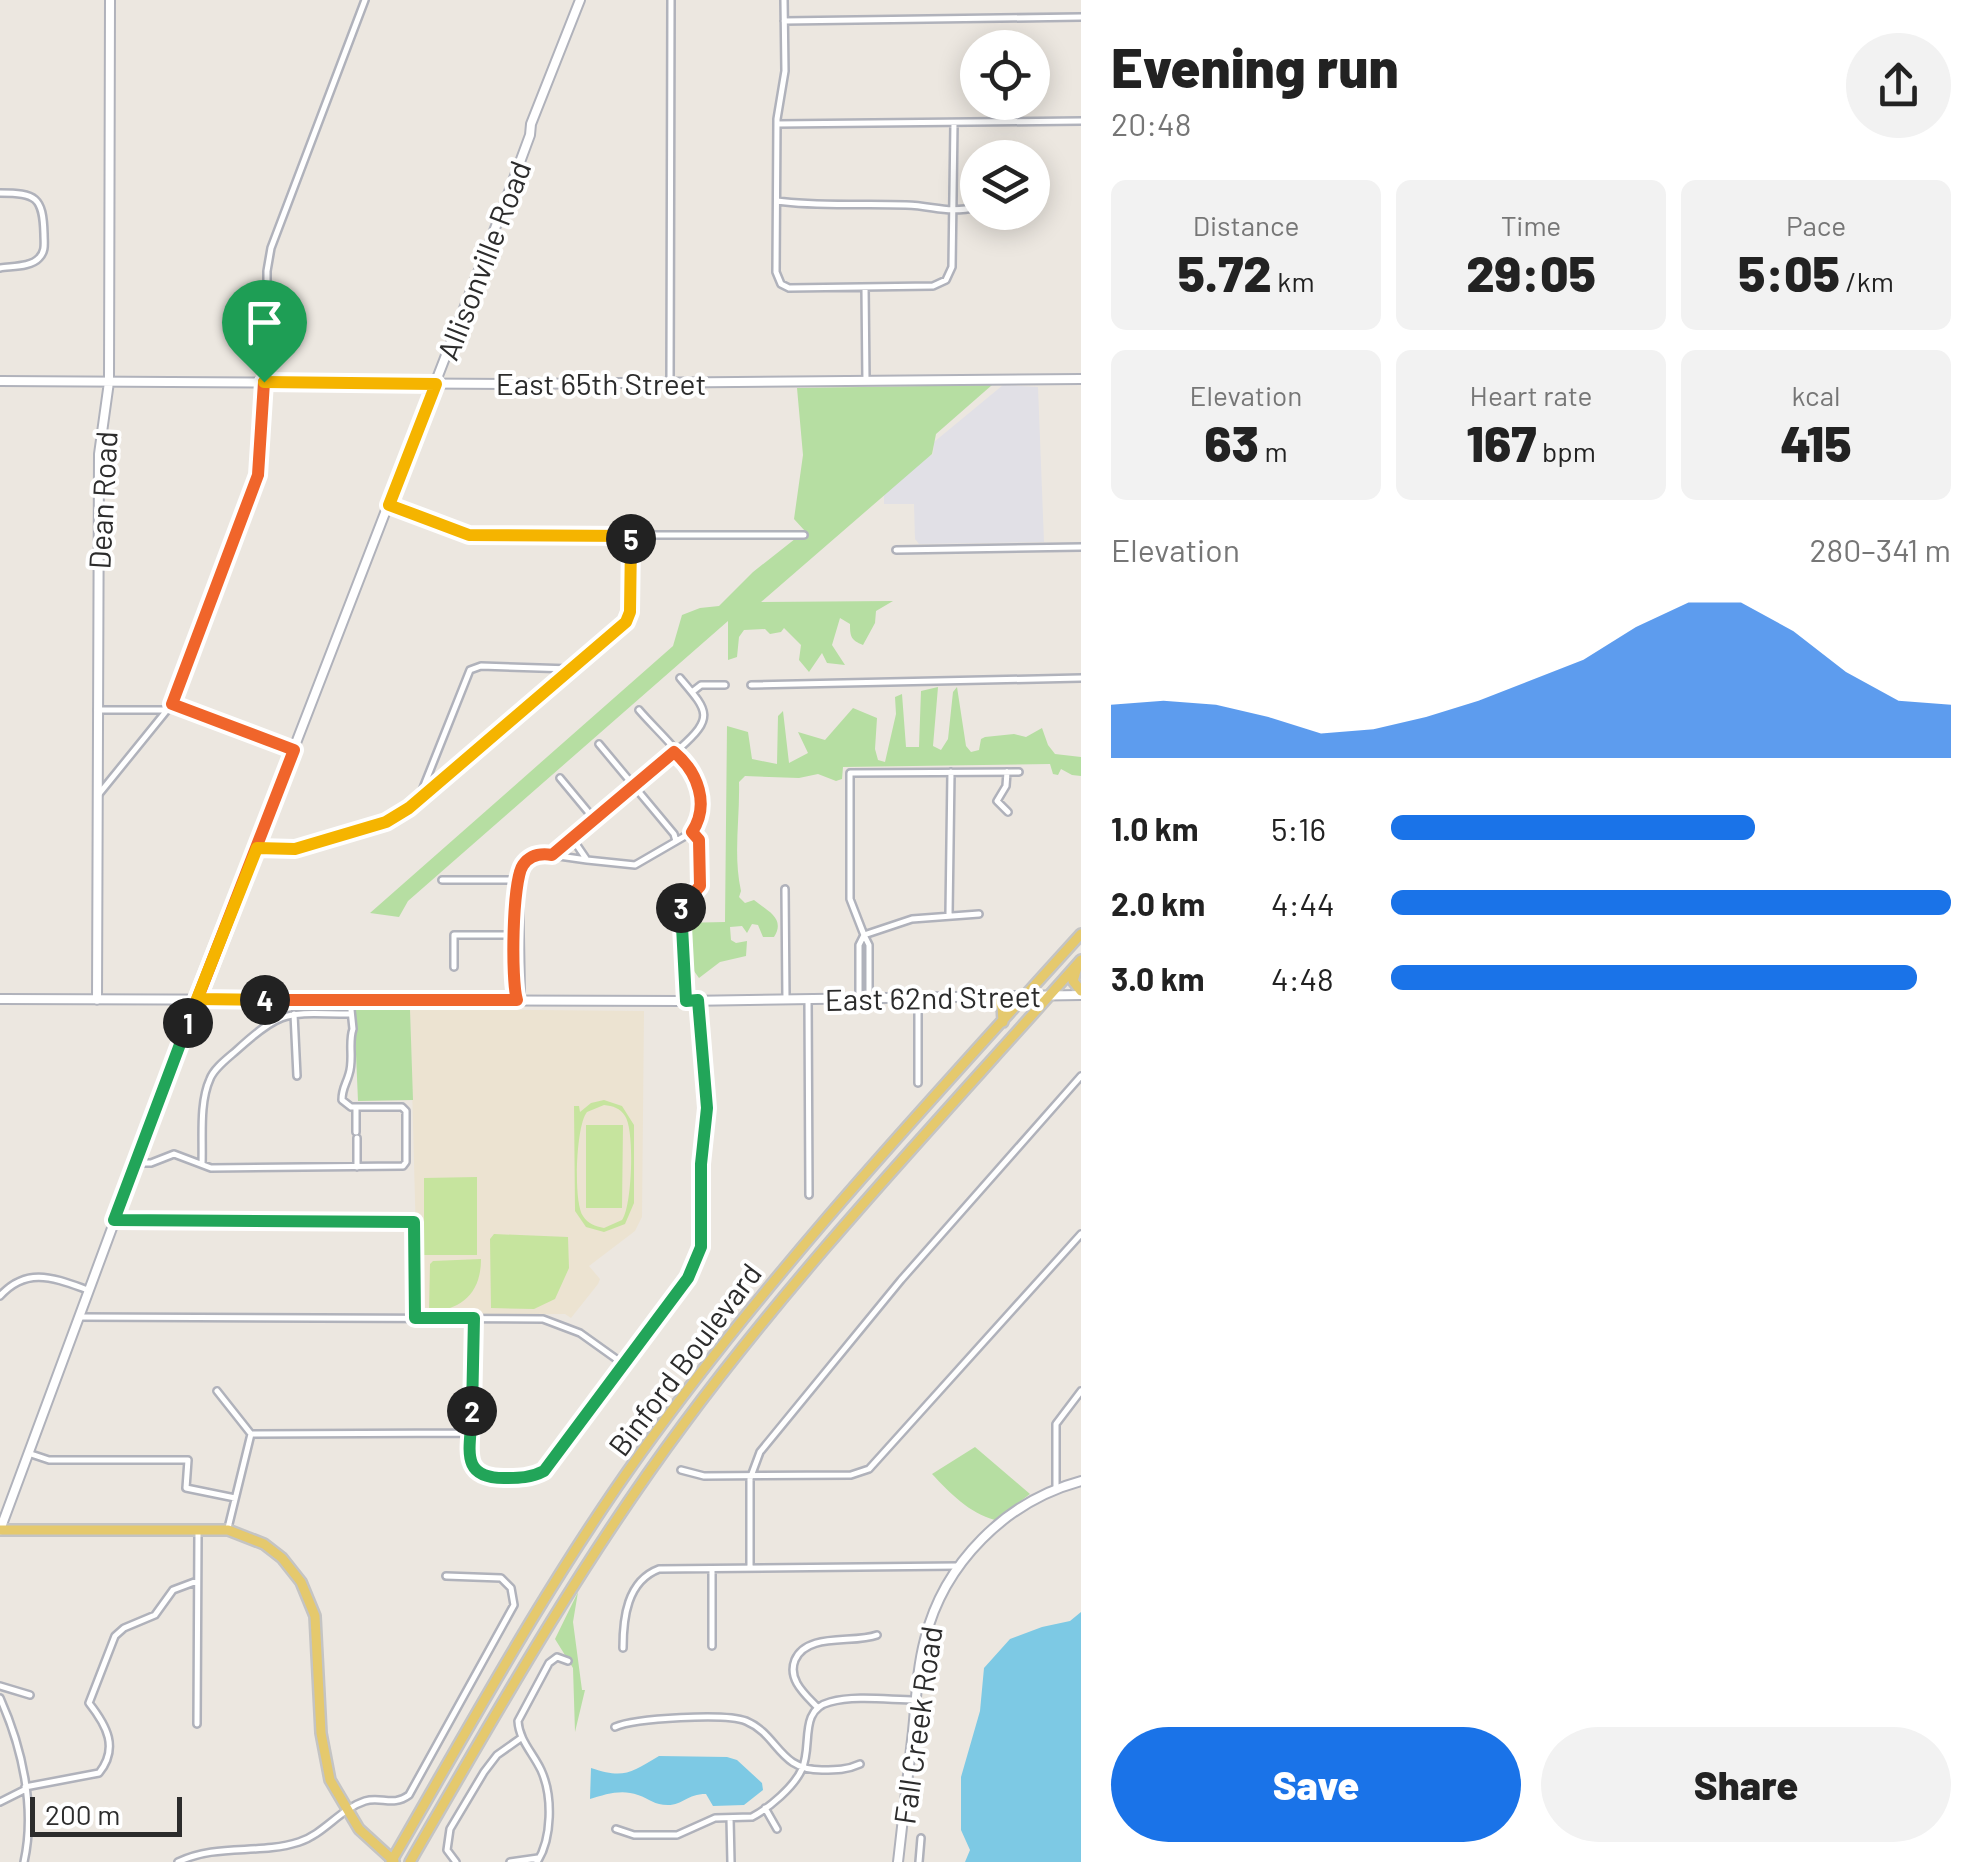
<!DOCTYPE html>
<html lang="en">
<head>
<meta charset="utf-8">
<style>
	:root { --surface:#fff; --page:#f2f2f2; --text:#222; --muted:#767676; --accent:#1a73e8 }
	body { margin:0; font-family:Barlow,sans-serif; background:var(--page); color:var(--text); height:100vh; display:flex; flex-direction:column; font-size:38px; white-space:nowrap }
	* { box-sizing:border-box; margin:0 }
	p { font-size:32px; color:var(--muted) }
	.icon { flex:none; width:55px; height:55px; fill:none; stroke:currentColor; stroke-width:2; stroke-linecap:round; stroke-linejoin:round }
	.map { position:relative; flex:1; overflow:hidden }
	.drawer { display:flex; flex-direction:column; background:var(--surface); width:900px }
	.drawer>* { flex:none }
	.controls { position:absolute; left:960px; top:30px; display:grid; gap:20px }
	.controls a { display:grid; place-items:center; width:90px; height:90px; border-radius:50%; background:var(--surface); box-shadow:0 5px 25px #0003; font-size:50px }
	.scale { position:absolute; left:30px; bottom:25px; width:152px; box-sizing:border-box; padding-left:10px; border:5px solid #2c2c2c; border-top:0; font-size:28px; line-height:35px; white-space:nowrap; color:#2c2c2c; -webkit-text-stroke:8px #fff; paint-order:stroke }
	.pin { position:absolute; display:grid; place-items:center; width:85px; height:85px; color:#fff; margin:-102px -42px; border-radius:50% 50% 50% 0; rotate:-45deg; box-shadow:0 0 10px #0007 }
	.pin .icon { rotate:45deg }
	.km { position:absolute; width:50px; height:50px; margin:-25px; border-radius:50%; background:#222; color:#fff; font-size:28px; line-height:50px; text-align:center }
	.round { display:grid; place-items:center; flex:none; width:105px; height:105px; border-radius:52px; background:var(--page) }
	.summary { display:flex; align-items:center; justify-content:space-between; height:170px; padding:0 30px }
	h1 { font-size:55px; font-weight:800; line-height:75px }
	.stats { display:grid; grid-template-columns:repeat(3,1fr); gap:15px; height:170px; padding:10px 30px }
	.stats div { display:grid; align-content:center; border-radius:15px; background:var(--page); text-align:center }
	.stats b { font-size:50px; font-weight:800 }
	.stats small { font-size:28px; font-weight:400 }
	.stats p { font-size:28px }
	.chart { height:280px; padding:20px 30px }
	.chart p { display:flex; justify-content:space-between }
	.chart svg { width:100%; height:180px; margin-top:10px; fill:var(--accent); opacity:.7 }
	.primary-button { display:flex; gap:20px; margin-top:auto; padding:20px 30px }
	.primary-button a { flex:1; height:115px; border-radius:60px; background:var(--accent); color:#fff; font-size:40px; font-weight:800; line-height:115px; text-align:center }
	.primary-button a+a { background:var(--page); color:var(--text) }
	ul { padding:0 30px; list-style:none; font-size:32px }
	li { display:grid; grid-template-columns:160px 120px 1fr; align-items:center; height:75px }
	li i { height:25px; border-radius:12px; background:var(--accent) }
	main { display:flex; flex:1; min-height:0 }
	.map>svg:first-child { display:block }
</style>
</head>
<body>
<main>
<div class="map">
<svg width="1081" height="1862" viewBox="0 0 1081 1862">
	<rect width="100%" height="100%" fill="#ece7e0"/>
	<path fill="#e1e0e6" d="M1003,385L1038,387L1044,542L919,544L915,539L914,504H884V493L918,463L933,454L934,442Z"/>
	<path fill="#ece3d1" d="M410,1009L644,1011L642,1217L635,1231L589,1266L600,1279L598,1284L571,1318L565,1314L418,1315Z"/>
	<path fill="#b6dea2" d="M992,385L936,434L932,454L761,602L893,601L876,611L875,623L863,645C851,640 850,637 850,624L840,618L832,645L845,665L827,663L822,653L809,672L799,660L801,645L784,628L781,632L770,634L765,629L744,630L739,637L737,657L728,660V621L408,901L399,917L370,913L673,646L682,615L700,608L719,606L753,572L805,531L794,519L803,455L797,388Z
		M938,687L933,746L941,750L948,739L953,692L957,687L966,746L971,752L979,750L981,739L985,737L1014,734L1026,737L1042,728L1048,745L1055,754L1081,757V776L1072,775L1061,769L1058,775L1053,774L1050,764L843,767L842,779L836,781L818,774L799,778L745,776L739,782C740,819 733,854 741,891L739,897L745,903L754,900C767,911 786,918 774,937H763L758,925L752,924L747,933L742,926L730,927L731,940L736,943L747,941L746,956L720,962L699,978L694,971L682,969L679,923L725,922L727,726L748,732L752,759L777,764L778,716L783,711L789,763L808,753L798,732L825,740L853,708L877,718L875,749L878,760L885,762L896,714L895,697L902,694L906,747H919L921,691Z
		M354,1007L410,1009L413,1100L358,1101Z
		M975,1447L1030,1494L995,1520C969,1513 950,1493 932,1474Z
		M578,1592L573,1622L582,1690H585L575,1732L573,1668L555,1639Z"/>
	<path fill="#c6e49e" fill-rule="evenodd" d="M604,1100L622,1106L634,1125V1203L625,1224L604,1232L586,1227L575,1211L574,1106H579L580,1112L591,1103ZM604,1105C613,1106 620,1108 625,1116C635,1130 632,1207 622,1220L604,1228C595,1226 588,1224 583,1216C573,1202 576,1125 587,1112Z
		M586,1125H623L622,1208H586Z
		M477,1177V1255H424V1178Z
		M494,1234L568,1237L569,1268L555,1299L534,1309L491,1308L490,1239Z
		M481,1259C481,1293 462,1310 429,1312L430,1264L433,1261Z"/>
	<path fill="#7dc9e4" d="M1081,1612V1862H965L970,1850L961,1830V1777L980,1711L984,1668L1010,1639L1042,1627L1070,1621Z
		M659,1756L727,1757L737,1760L762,1783L763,1790L744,1805L713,1806L706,1794C687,1794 683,1805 668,1805C654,1805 650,1799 638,1795C622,1789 606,1794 590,1799L591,1768C624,1779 630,1773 659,1756Z"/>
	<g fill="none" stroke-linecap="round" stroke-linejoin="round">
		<g stroke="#b0b2bb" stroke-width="10">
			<path id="street" d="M784,0L785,71L777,119L776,272L781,284L789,288L933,286L946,280L952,267L954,123
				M784,21L1081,17
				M777,124L1081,121
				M0,193C36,193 43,197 44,234C44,243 46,251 39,258C31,267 12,266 0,268
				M777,201C820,207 862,203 906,205C936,206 946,214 978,207
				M865,287L866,381
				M670,383L671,0
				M389,505L442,527L473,535H804
				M896,550L1081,547
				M751,685L1081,678
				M692,692L701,685H725
				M172,704L294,750
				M97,710H164
				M639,710C667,743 723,784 692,832
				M599,744L674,834L676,841
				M1007,772L1006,786L997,801L1008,812
				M560,778L594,819
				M99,794L172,704L257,479C267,445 258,409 267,375V271L271,248L365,0
				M419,798L470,670L481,666L571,669
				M572,838L587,860L635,865L692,832
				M257,848L295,849L386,822L409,808L626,621L630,610L631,535
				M552,855L587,860
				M442,880H519C521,861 533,852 552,855L680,748C715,717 708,711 680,678
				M519,880L521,992L517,1000L515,886Z
				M785,889L786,999
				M949,914L951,772
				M979,914L912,919L864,935L850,899V773L1019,772
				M454,967V935H518
				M859,998V945L864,935L869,945V998
				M808,999L809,1195
				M686,1001L682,908L700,886L699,839L692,832
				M294,1014L297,1076
				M918,1083V997
				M356,1107V1132
				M357,1138V1167
				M138,1163H151L174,1154L211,1168L403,1166L406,1162V1111L402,1107H351L342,1100C342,1088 346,1085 349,1074C354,1059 348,1043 353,1029L350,1000
				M202,1164C203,1138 199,1103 210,1079C214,1068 228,1058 237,1050C284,1007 288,1014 350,1014
				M114,1220L414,1222L415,1318
				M0,1296C27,1266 54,1278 88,1290
				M79,1317L543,1319L580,1333L622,1363
				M475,1319L472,1468C488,1487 535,1481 551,1464L697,1261L701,1242V1164L707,1100L698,1002
				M217,1391L251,1434
				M251,1434L471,1433
				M28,1453L49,1460H188L186,1488L235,1498
				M681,1470L704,1476L851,1475L869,1469L1081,1234
				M1056,1489V1424L1081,1391
				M228,1528L251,1434
				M750,1568V1479L760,1452L901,1280L1081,1076
				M712,1569V1646
				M623,1648C623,1618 627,1581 659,1569L958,1566
				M0,1686L30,1695
				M0,1698C22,1747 36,1808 24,1862
				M818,1708C806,1695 787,1680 795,1660C807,1632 853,1644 877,1635
				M197,1724L198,1532
				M615,1727C635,1718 726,1713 746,1721C779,1735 778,1770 822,1770C836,1770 847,1770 860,1764
				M25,1787L99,1773C119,1748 107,1726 89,1703L115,1636L124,1628L155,1615L173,1590L197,1581
				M0,1802L24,1790
				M765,1808L777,1829
				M730,1818L731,1862
				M616,1829L634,1835H677L715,1818L752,1817C769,1808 794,1787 802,1769C813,1746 798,1710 830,1702C856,1695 890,1700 916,1700
				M178,1862C217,1843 259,1855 299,1842C324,1834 340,1809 365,1801C381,1796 393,1807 409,1795L514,1605L511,1588L501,1578L446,1576
				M456,1862L447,1850L450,1829L484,1772L497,1755L521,1738
				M510,1862L538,1858
				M537,1862C552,1839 553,1796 541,1770C533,1753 519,1740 518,1721L549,1663L557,1657L568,1661
				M919,1862L921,1838"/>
		</g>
		<g stroke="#b0b2bb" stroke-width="12">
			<path id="secondary" d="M0,381L510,384L1081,379
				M0,999L686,1001L1081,995
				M97,1000L99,454L109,382L110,0
				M0,1530L197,999L506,200L530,135L531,124L580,0
				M898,1862C903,1818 908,1775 913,1731C916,1701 917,1669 925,1639C944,1563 1006,1501 1081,1481"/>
		</g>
		<g stroke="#c4c4c4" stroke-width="14">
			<path id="primary" d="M1077,967L1073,981L1081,991
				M985,996L1002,1005L1003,1022
				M0,1530H228L264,1544L282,1558L301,1582L315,1616L321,1733L330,1780L359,1829L394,1861
				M391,1862C471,1724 547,1584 640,1454C772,1270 929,1102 1081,934
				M410,1862C496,1713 580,1564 683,1425C804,1261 946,1113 1081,960"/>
		</g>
		<use href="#street" stroke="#fff" stroke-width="5"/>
		<use href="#secondary" stroke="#fff" stroke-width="8"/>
		<use href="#primary" stroke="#e5c96d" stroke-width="9"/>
	</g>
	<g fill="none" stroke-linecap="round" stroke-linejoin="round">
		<g stroke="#fff" stroke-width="20">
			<path id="split-1" d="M188,1023L294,750L172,704L258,475L264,382"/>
		</g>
		<g stroke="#fff" stroke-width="20">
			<path id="split-2" d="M188,1023L114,1220L414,1222L415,1318H474L472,1411"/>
		</g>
		<g stroke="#fff" stroke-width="20">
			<path id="split-3" d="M472,1411C471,1447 458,1478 504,1478C519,1478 531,1478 544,1471L688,1278L701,1247V1164L707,1108L698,1000L686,1001L681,908"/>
		</g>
		<g stroke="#fff" stroke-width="20">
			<path id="split-4" d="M265,1000H517C511,981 512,881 523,865C530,855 540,853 552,855L674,752C698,772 710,805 692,832L699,840L700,886L681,908"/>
		</g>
		<g stroke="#fff" stroke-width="20">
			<path id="split-5" d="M265,1000L197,999L257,848L295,849L386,822L409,808L626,622L630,612L631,539"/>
		</g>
		<g stroke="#fff" stroke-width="20">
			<path id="split-6" d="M264,382L436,384L389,505L469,535L631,536V539"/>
		</g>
		<use href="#split-1" stroke="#f0652b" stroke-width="12"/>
		<use href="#split-2" stroke="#22a559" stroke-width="12"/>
		<use href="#split-3" stroke="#22a559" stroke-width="12"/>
		<use href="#split-4" stroke="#f0652b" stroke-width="12"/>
		<use href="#split-5" stroke="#f5b400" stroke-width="12"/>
		<use href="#split-6" stroke="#f5b400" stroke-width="12"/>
	</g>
	<g text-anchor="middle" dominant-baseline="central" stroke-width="8" stroke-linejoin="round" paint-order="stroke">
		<g font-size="30" fill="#2c2c2c" stroke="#fff">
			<text transform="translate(483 260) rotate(-69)">Allisonville Road</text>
			<text x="601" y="383">East 65th Street</text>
			<text transform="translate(102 500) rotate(-87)">Dean Road</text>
			<text transform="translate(933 997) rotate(-1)">East 62nd Street</text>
			<text transform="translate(684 1359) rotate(-53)">Binford Boulevard</text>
			<text transform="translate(917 1725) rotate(-82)">Fall Creek Road</text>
		</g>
	</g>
</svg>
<div class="controls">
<a><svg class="icon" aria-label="locate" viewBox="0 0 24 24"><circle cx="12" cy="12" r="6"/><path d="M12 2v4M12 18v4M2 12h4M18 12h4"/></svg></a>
<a><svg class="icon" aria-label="layers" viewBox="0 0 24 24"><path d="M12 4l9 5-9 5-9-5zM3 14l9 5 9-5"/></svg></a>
</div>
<div class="scale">200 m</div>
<div class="pin" style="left:264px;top:382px;background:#1e9e55"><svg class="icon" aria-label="arrive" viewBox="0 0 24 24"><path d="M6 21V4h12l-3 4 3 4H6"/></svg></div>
<b class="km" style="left:188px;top:1023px">1</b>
<b class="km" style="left:472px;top:1411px">2</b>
<b class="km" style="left:681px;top:908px">3</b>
<b class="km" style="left:265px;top:1000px">4</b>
<b class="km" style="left:631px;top:539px">5</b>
</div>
<section class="drawer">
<div class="summary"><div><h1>Evening run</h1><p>20:48</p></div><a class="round"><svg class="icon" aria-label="share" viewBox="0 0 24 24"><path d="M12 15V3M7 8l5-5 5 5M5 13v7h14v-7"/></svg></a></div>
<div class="stats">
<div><p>Distance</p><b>5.72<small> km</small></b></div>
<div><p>Time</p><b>29:05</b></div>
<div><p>Pace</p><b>5:05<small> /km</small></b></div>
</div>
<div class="stats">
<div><p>Elevation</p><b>63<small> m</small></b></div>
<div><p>Heart rate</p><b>167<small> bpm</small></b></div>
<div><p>kcal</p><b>415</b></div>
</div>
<div class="chart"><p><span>Elevation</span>280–341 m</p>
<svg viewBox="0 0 160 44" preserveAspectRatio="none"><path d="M0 44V31L10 30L20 31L30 34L40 38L50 37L60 34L70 30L80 25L90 20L100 12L110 6L120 6L130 13L140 23L150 30L160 31V44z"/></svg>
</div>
<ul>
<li><b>1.0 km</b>5:16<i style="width:65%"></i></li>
<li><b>2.0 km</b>4:44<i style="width:100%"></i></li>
<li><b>3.0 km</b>4:48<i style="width:94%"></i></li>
</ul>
<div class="primary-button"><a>Save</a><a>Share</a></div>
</section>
</main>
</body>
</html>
